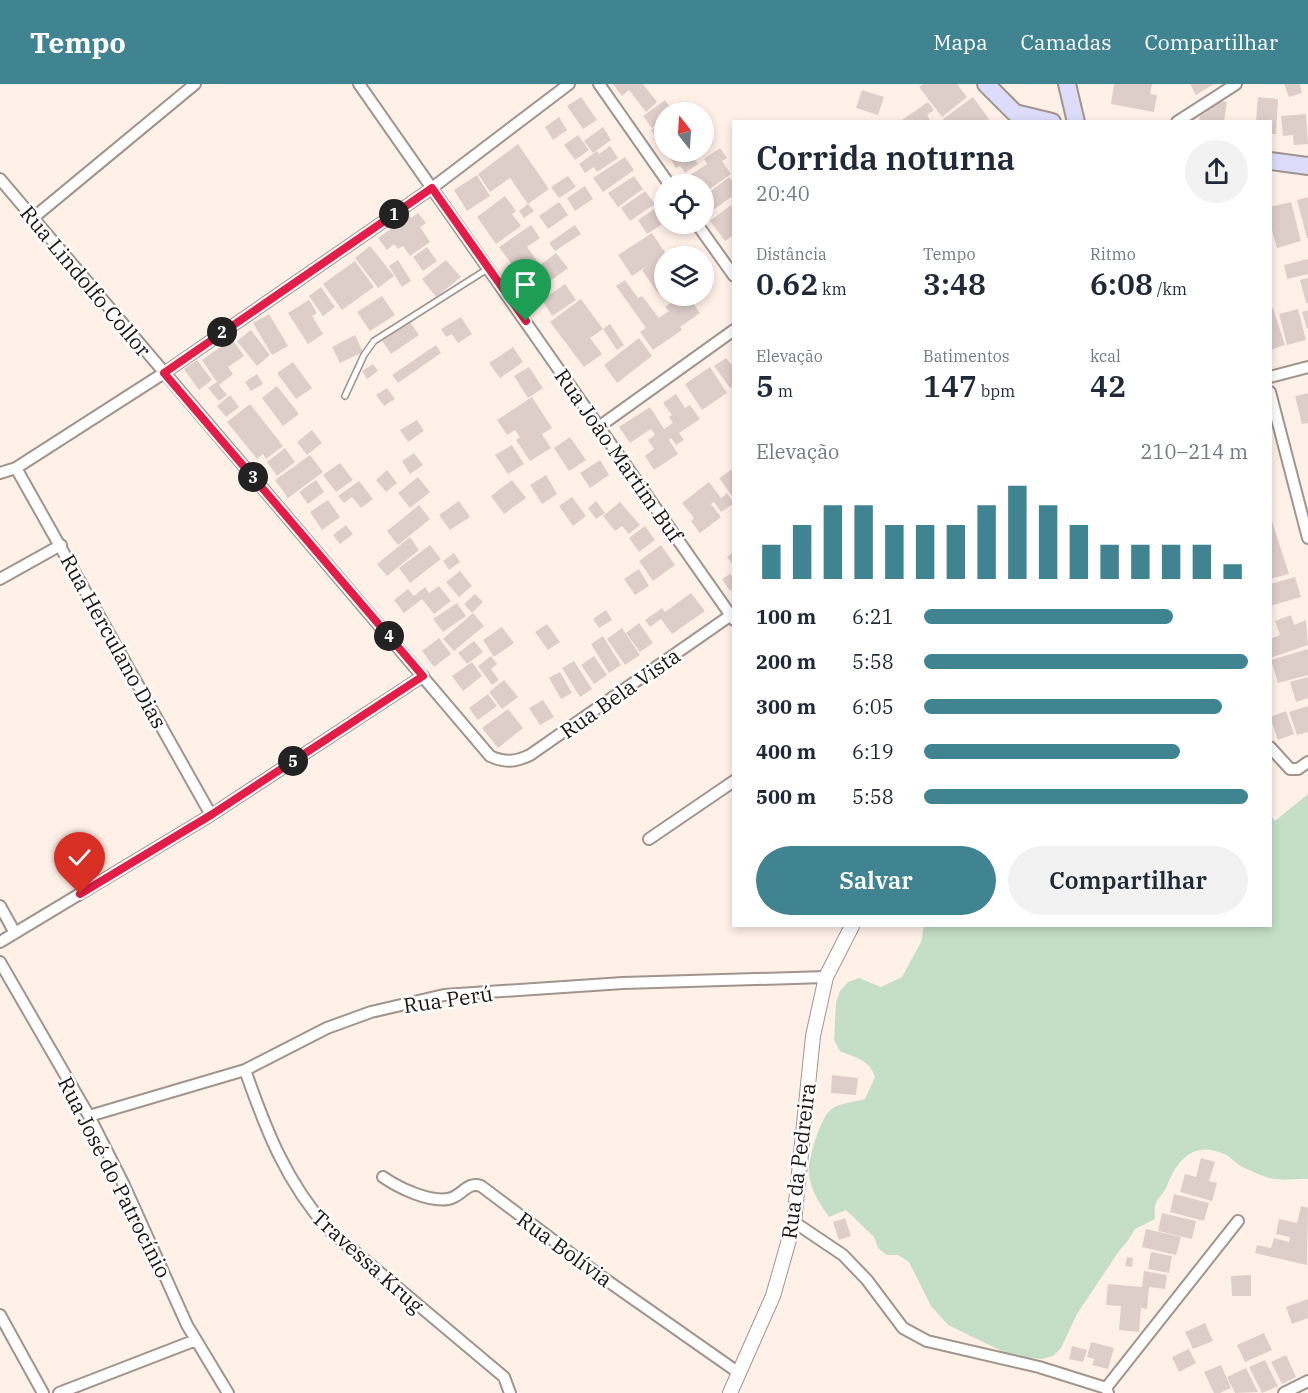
<!DOCTYPE html>
<html lang="pt">
<head>
<meta charset="utf-8">
<style>
	:root { --surface:#fff; --page:#f2f2f3; --text:#1f2937; --muted:#747a83; --accent:#408492 }
	body { margin:0; font-family:"IBM Plex Serif",serif; background:var(--page); color:var(--text); height:100vh; display:flex; flex-direction:column; font-size:22px; white-space:nowrap }
	* { box-sizing:border-box; margin:0 }
	p { font-size:20px; color:var(--muted) }
	.icon { flex:none; width:33px; height:33px; fill:none; stroke:currentColor; stroke-width:2; stroke-linecap:round; stroke-linejoin:round }
	.map { position:relative; flex:1; overflow:hidden }
	.sheet { position:absolute; left:732px; top:36px; width:540px; height:807px; display:flex; flex-direction:column; background:var(--surface); border-radius:0px; box-shadow:0 3px 9px #0003 }
	.sheet>* { flex:none }
	.needle { width:39px; rotate:343deg }
	.buttons { position:absolute; left:654px; top:18px; display:grid; gap:12px }
	.buttons a { display:grid; place-items:center; width:60px; height:60px; border-radius:50%; background:var(--surface); box-shadow:0 3px 9px #0003; font-size:30px }
	.pin { position:absolute; display:grid; place-items:center; width:51px; height:51px; color:#fff; margin:-62px -26px; border-radius:50% 50% 50% 0; rotate:-45deg; box-shadow:0 0 6px #0007 }
	.pin .icon { rotate:45deg }
	.km { position:absolute; width:30px; height:30px; margin:-15px; border-radius:50%; background:#222; color:#fff; font-size:16px; line-height:30px; text-align:center }
	.round { display:grid; place-items:center; flex:none; width:63px; height:63px; border-radius:32px; background:var(--page) }
	.headline { display:flex; align-items:center; justify-content:space-between; height:102px; padding:0 24px }
	h1 { font-size:33px; font-weight:600; line-height:45px }
	.stats { display:grid; grid-template-columns:repeat(3,1fr); gap:9px; height:102px; padding:6px 24px }
	.stats div { display:grid; align-content:center }
	.stats b { font-size:30px; font-weight:600 }
	.stats small { font-size:16px; font-weight:400 }
	.stats p { font-size:16px }
	.chart { height:168px; padding:12px 24px }
	.chart p { display:flex; justify-content:space-between }
	.chart svg { width:100%; height:108px; margin-top:6px; stroke:var(--accent); stroke-width:6 }
	.action { display:flex; gap:12px; margin-top:auto; padding:12px 24px }
	.action a { flex:1; height:69px; border-radius:36px; background:var(--accent); color:#fff; font-size:24px; font-weight:600; line-height:69px; text-align:center }
	.action a+a { background:var(--page); color:var(--text) }
	ul { padding:0 24px; list-style:none; font-size:20px }
	li { display:grid; grid-template-columns:96px 72px 1fr; align-items:center; height:45px }
	li i { height:15px; border-radius:8px; background:var(--accent) }
	header { display:flex; align-items:center; gap:36px; box-sizing:border-box; height:84px; padding:0 30px; background:var(--accent); color:#fff }
	header strong { font-size:28px }
	nav { display:flex; gap:33px; margin-inline-start:auto; font-size:21px }
	.map>svg:first-child { display:block }
</style>
</head>
<body>
<header>
<strong>Tempo</strong>
<nav><a>Mapa</a><a>Camadas</a><a>Compartilhar</a></nav>
</header>
<div class="map">
<svg width="1308" height="1309" viewBox="0 0 1308 1309">
	<rect width="100%" height="100%" fill="#fff1e8"/>
	<path fill="#c4dfc5" d="M1308,710V1095C1297,1094 1286,1097 1276,1095C1265,1094 1250,1087 1241,1082C1235,1079 1232,1074 1226,1071C1195,1056 1178,1074 1167,1102C1160,1117 1153,1113 1155,1135L1135,1145L1127,1158L1119,1167L1077,1230L1061,1264L1053,1272L1042,1275L1014,1273L948,1241L931,1222L909,1178L898,1171H887L878,1164L874,1153L846,1126L829,1133C820,1120 811,1107 809,1091C807,1077 820,1036 830,1026C838,1019 856,1018 865,1015L875,993C869,975 856,974 840,967L834,956L836,918L840,907L848,898L859,894L881,903L902,893L921,858L924,842H1270L1271,732L1275,737Z"/>
	<path fill="#decec9" d="M613,0H643L657,18L646,28L629,6L622,12Z
		M923,0H957L967,13L942,33L919,3Z
		M1114,0H1152L1150,10L1157,11L1154,28L1111,20Z
		M1190,0H1214L1196,11Z
		M1284,0H1300L1302,9L1289,13Z
		M862,6L884,13L878,31L856,24Z
		M581,13L597,36L583,45L567,22Z
		M973,13L989,35L985,38H945L943,35Z
		M1258,13L1278,15L1276,50H1270V38H1256Z
		M665,16L674,28H664V35L652,44L643,32Z
		M1222,17L1227,18L1224,38H1199L1200,32Z
		M928,18L934,26L927,31L931,38H899Z
		M1306,30L1308,60L1294,61L1293,51L1283,52L1281,32Z
		M559,33L567,46L553,56L545,43Z
		M664,37V67L651,46Z
		M603,43L611,56L593,69L584,57Z
		M705,47L711,56L704,60L708,66L694,75L698,80L685,89L680,82L676,84L668,71L673,68H704V48Z
		M578,51L589,66L575,76L564,61Z
		M518,60L549,105L528,120L510,94L490,108L478,90Z
		M610,62L618,74L597,88L594,83L585,89L579,80L597,67L599,70Z
		M720,64L727,74L722,77L731,90L704,109V100H692L687,93L707,80L704,75Z
		M625,73L634,86L603,108L593,94Z
		M477,91L490,112L467,127L454,106Z
		M568,92L576,103L559,114L551,103Z
		M634,92L643,105L618,123L608,109Z
		M729,93L734,99V111L713,126L704,112Z
		M585,102L593,115L575,127L567,114Z
		M645,107L655,120L630,137L621,124Z
		M505,112L516,127L512,130L521,142L496,160L477,133Z
		M1308,113V154H1307L1297,116Z
		M559,118L568,131L548,145L539,132Z
		M1291,118L1301,157L1277,164L1270,139V123Z
		M528,120L534,127L524,134L519,127Z
		M731,121L734,124V151L725,157L710,137Z
		M657,123L664,134V139L647,150L638,136Z
		M418,129L426,139L420,143L430,158L410,172L403,162L398,165L394,160L387,166L378,154L409,132L411,134Z
		M531,141L540,154L527,163L538,178L520,191L499,163Z
		M575,141L581,150L555,167L549,159Z
		M652,149L666,170L675,163L681,172H664V207L659,211L642,186L648,181L632,192L618,171Z
		M370,162L394,192L378,204L355,174Z
		M427,163L437,177L423,187L413,173Z
		M556,169L568,184L534,209L523,194Z
		M1308,175V190L1287,195L1284,181Z
		M398,176L411,197L402,203L389,182Z
		M446,176L461,193L436,213L422,195Z
		M355,177L374,203L342,226L323,200Z
		M1308,194V219H1306L1300,196Z
		M625,196L638,214L642,212L659,234L669,227L665,223L681,212H688L700,229L680,243L682,246L653,266L640,248L646,244L616,202Z
		M565,200L576,216L552,232L542,216Z
		M321,203L335,223L323,232L309,212Z
		M382,212L395,231L370,247L357,228Z
		M581,215L603,245L590,254L602,270L584,283L550,238Z
		M309,216L317,229L312,232L323,250L308,260L288,229Z
		M1273,224L1285,261L1270,266V225Z
		M1298,225L1306,256L1287,261L1279,230Z
		M1308,226V245H1307L1302,228Z
		M269,230L288,262L272,271L253,239Z
		M461,233L472,250L458,259L452,250L446,253L441,245Z
		M410,238L419,251L391,270L382,257Z
		M610,240L624,261L617,266L603,245Z
		M251,246L270,271L257,282L237,257Z
		M355,251L363,268L340,279L332,263Z
		M639,254L652,272L617,299L604,281Z
		M232,255L244,272L228,283L233,290L219,301L227,311L219,317L208,304L217,298L202,276Z
		M436,261L441,269L398,299L392,291Z
		M513,263L523,278L500,294L489,279Z
		M726,274L734,284V301L730,304L714,282Z
		M197,276L212,296L199,306L184,285Z
		M293,278L312,304L296,315L277,289Z
		M373,280L378,287L367,295L362,287Z
		M529,283L543,304L528,314L514,292Z
		M710,283L727,309L702,326L685,300Z
		M257,290L263,300L251,307L245,298Z
		M277,302L299,330L283,342L262,314Z
		M387,304L395,315L384,322L376,311Z
		M1308,309V339L1302,340L1295,312Z
		M676,310L685,324L690,321L700,335L679,349L684,356L676,361L671,354L669,356L678,370L654,386L645,372L654,365L648,356L655,351L651,345L630,359L619,343L650,323L664,345L673,339L669,333L672,331L663,319Z
		M230,311L239,323L226,333L217,322Z
		M532,313L552,344L542,350L551,364L530,377L516,356L520,353L515,346L507,351L497,336Z
		M250,320L283,362L266,375L263,370L257,375L227,338Z
		M417,336L424,347L408,358L400,346Z
		M312,346L322,359L307,371L297,358Z
		M570,353L586,376L569,387L554,364Z
		M512,361L524,380L508,390L495,371Z
		M285,364L295,378L277,392L267,378Z
		M414,369L423,381L410,390L402,377Z
		M310,371L323,388L288,414L275,396Z
		M600,376L609,391L590,404L580,389Z
		M340,379L353,396L336,408L323,391Z
		M734,384V415L719,394Z
		M387,386L397,399L386,408L376,396Z
		M546,391L557,410L542,420L530,401Z
		M418,393L430,408L410,424L398,409Z
		M316,396L324,408L308,420L299,408Z
		M512,396L526,414L504,430L491,412Z
		M359,397L373,415L361,424L352,413L344,419L338,412Z
		M709,398L721,414L727,409L734,419L721,428L714,418L711,420L721,433L700,449L691,437L694,434L682,419Z
		M572,413L586,432L573,442L559,422Z
		M328,416L340,433L322,446L310,428Z
		M459,417L470,433L450,446L439,431Z
		M596,417L605,429L596,435L588,424Z
		M620,418L640,441L629,450L622,442L615,447L603,432Z
		M419,421L430,435L398,461L387,447Z
		M1270,431L1289,490L1270,495Z
		M346,441L353,450L340,460L333,451Z
		M645,442L655,456L639,468L629,454Z
		M410,453L419,466L387,492L377,480Z
		M430,461L441,475L410,499L399,484Z
		M661,461L675,481L653,497L639,477Z
		M734,468V482L727,473Z
		M454,469L460,478L449,486L443,477Z
		M639,485L649,502L635,511L624,495Z
		M460,487L472,502L459,513L446,498Z
		M730,490L734,494V504L730,507L722,495Z
		M1295,493L1301,513L1270,522V500Z
		M439,502L451,517L434,530L422,515L404,529L394,516L408,505L414,512L425,503L429,509Z
		M691,509L705,527L672,550L661,535L650,543L645,536L662,524L665,528Z
		M475,510L483,518L472,529L464,520Z
		M457,519L466,532L443,548L433,535Z
		M606,526L612,536L599,544L593,535Z
		M473,529L484,542L454,567L443,555Z
		M1291,531L1294,541L1306,536L1308,561L1270,574V555L1280,551L1275,537Z
		M639,539L653,559L640,568L626,549Z
		M547,540L560,558L548,566L535,548Z
		M502,543L514,559L494,573L483,556Z
		M622,544L640,571L625,581L607,555Z
		M603,552L621,581L609,589L591,560Z
		M439,554L451,570L434,583L422,567Z
		M474,557L483,568L467,580L458,569Z
		M1308,565V591L1278,599L1271,576Z
		M491,572L497,580L491,585L499,596L492,601L478,582Z
		M594,572L607,591L594,600L581,581Z
		M574,577L592,605L580,613L562,584Z
		M472,578L482,592L463,607L452,592Z
		M560,588L572,609L561,615L549,594Z
		M1308,593V614L1296,618L1290,598Z
		M504,596L518,613L502,625L489,608Z
		M488,610L497,622L478,636L469,624Z
		M543,616L554,633L540,641L529,624Z
		M1308,622V648L1297,651L1289,628Z
		M508,625L523,644L498,664L482,644Z
		M1286,627L1294,650L1278,656L1270,633Z
		M832,991L858,994L856,1011L831,1009Z
		M1201,1074L1215,1078L1209,1097L1217,1099L1212,1117L1180,1108L1185,1090L1196,1093Z
		M1174,1110L1209,1119L1204,1137L1170,1128Z
		M1301,1122L1308,1124L1307,1181L1255,1169L1257,1161L1271,1164L1274,1154L1289,1158L1290,1153L1276,1150L1279,1135L1297,1139Z
		M1162,1129L1196,1137L1192,1155L1158,1147Z
		M845,1134L851,1152L839,1156L833,1138Z
		M1146,1145L1181,1153L1176,1171L1142,1163Z
		M1151,1168L1172,1172L1169,1189L1148,1185Z
		M1127,1173L1133,1174L1132,1183L1125,1182Z
		M1144,1187L1167,1191L1165,1205L1149,1203L1147,1225L1141,1224L1139,1248L1119,1246L1121,1222L1106,1221L1108,1200L1142,1203Z
		M1251,1191V1212H1232L1231,1192Z
		M1308,1215V1234L1292,1240L1286,1223Z
		M1205,1239L1213,1257L1193,1265L1185,1248Z
		M1264,1249L1272,1266L1245,1278L1237,1261Z
		M1091,1258L1114,1264L1108,1285L1092,1281L1094,1275L1087,1273Z
		M1072,1262L1087,1266L1083,1278L1069,1275Z
		M1189,1265L1196,1279L1179,1288L1172,1273Z
		M1286,1271L1296,1293L1282,1300L1271,1278Z
		M1265,1276L1278,1302L1262,1309L1249,1283Z
		M1221,1281L1231,1304L1220,1309H1214L1204,1288Z
		M1246,1284L1258,1308L1235,1309L1227,1293Z"/>
	<g fill="none" stroke-linecap="round" stroke-linejoin="round">
		<g stroke="#a1948c" stroke-width="8">
			<path id="service" d="M345,312L364,271L374,257L489,184"/>
		</g>
		<g stroke="#a1948c" stroke-width="14">
			<path id="minor" d="M359,0L734,536
				M599,0L669,100
				M1177,38L1236,0
				M0,95L490,672C505,679 515,678 530,671L734,529
				M33,134L195,0
				M697,140L734,192
				M1270,293L1308,283
				M1270,308L1308,454
				M600,342L734,246
				M16,384L211,731
				M0,389L16,384L164,289L432,104L569,0
				M0,495L61,461
				M1270,663L1290,685H1298L1308,678
				M649,755L734,697
				M0,822L15,849
				M0,858L211,731L423,592
				M0,878L89,1032L124,1101L187,1241L228,1309
				M245,986C266,1046 286,1098 329,1146L504,1293L510,1309
				M89,1032L245,986L327,944L371,928L444,911L623,899L826,893
				M383,1093C399,1104 428,1118 448,1115C462,1113 466,1097 481,1102L602,1193L739,1289
				M794,1138L843,1171L867,1196L903,1244L927,1257L1039,1283L1106,1304L1108,1309
				M0,1231L43,1309
				M1106,1304L1238,1137
				M59,1309L196,1256
				M1284,1309L1308,1297"/>
		</g>
		<g stroke="#a1948c" stroke-width="16">
			<path id="tertiary" d="M730,1309L773,1212L794,1138L813,952L826,893L852,842"/>
		</g>
		<g stroke="#a1948c" stroke-width="20">
			<path id="secondary" d="M986,0L1015,29L1052,38
				M1067,0L1076,38
				M1270,77L1308,82"/>
		</g>
		<use href="#service" stroke="#fff" stroke-width="5"/>
		<use href="#minor" stroke="#fff" stroke-width="10"/>
		<use href="#tertiary" stroke="#fff" stroke-width="14"/>
		<use href="#secondary" stroke="#dddcfb" stroke-width="16"/>
	</g>
	<g fill="none" stroke-linecap="round" stroke-linejoin="round">
		<g stroke="#fff" stroke-width="12">
			<path id="route" d="M80,810L211,731L423,592L164,289L432,104L526,237"/>
		</g>
		<use href="#route" stroke="#e11d48" stroke-width="8"/>
	</g>
	<g text-anchor="middle" dominant-baseline="central" stroke-width="5" stroke-linejoin="round" paint-order="stroke">
		<g font-size="21" fill="#1a1613" stroke="#fff">
			<text transform="translate(86 197) rotate(50)">Rua Lindolfo Collor</text>
			<text transform="translate(619 371) rotate(55)">Rua João Martim Buf</text>
			<text transform="translate(114 557) rotate(61)">Rua Herculano Dias</text>
			<text transform="translate(620 609) rotate(-35)">Rua Bela Vista</text>
			<text transform="translate(448 915) rotate(-8)">Rua Perú</text>
			<text transform="translate(798 1077) rotate(-83)">Rua da Pedreira</text>
			<text transform="translate(115 1093) rotate(63)">Rua José do Patrocínio</text>
			<text transform="translate(565 1165) rotate(36)">Rua Bolívia</text>
			<text transform="translate(368 1177) rotate(42)">Travessa Krug</text>
		</g>
	</g>
</svg>
<div class="buttons">
<a><svg class="needle" viewBox="-14 -14 28 28"><path d="M0-13l5 13h-10z" fill="#e53935"/><path d="M0 13l5-13h-10z" fill="#747a83"/></svg></a>
<a><svg class="icon" aria-label="locate" viewBox="0 0 24 24"><circle cx="12" cy="12" r="6"/><path d="M12 2v4M12 18v4M2 12h4M18 12h4"/></svg></a>
<a><svg class="icon" aria-label="layers" viewBox="0 0 24 24"><path d="M12 4l9 5-9 5-9-5zM3 14l9 5 9-5"/></svg></a>
</div>
<div class="pin" style="left:526px;top:237px;background:#1e9e55"><svg class="icon" aria-label="arrive" viewBox="0 0 24 24"><path d="M6 21V4h12l-3 4 3 4H6"/></svg></div>
<div class="pin" style="left:80px;top:810px;background:#d93025"><svg class="icon" aria-label="check" viewBox="0 0 24 24"><path d="M5 12l5 5 9-10"/></svg></div>
<b class="km" style="left:394px;top:130px">1</b>
<b class="km" style="left:222px;top:248px">2</b>
<b class="km" style="left:253px;top:393px">3</b>
<b class="km" style="left:389px;top:552px">4</b>
<b class="km" style="left:293px;top:677px">5</b>
<section class="sheet">
<div class="headline"><div><h1>Corrida noturna</h1><p>20:40</p></div><a class="round"><svg class="icon" aria-label="share" viewBox="0 0 24 24"><path d="M12 15V3M7 8l5-5 5 5M5 13v7h14v-7"/></svg></a></div>
<div class="stats">
<div><p>Distância</p><b>0.62<small> km</small></b></div>
<div><p>Tempo</p><b>3:48</b></div>
<div><p>Ritmo</p><b>6:08<small> /km</small></b></div>
</div>
<div class="stats">
<div><p>Elevação</p><b>5<small> m</small></b></div>
<div><p>Batimentos</p><b>147<small> bpm</small></b></div>
<div><p>kcal</p><b>42</b></div>
</div>
<div class="chart"><p><span>Elevação</span>210–214 m</p>
<svg viewBox="0 0 160 44" preserveAspectRatio="none"><path d="M5 44V30M15 44V22M25 44V14M35 44V14M45 44V22M55 44V22M65 44V22M75 44V14M85 44V6M95 44V14M105 44V22M115 44V30M125 44V30M135 44V30M145 44V30M155 44V38"/></svg>
</div>
<ul>
<li><b>100 m</b>6:21<i style="width:77%"></i></li>
<li><b>200 m</b>5:58<i style="width:100%"></i></li>
<li><b>300 m</b>6:05<i style="width:92%"></i></li>
<li><b>400 m</b>6:19<i style="width:79%"></i></li>
<li><b>500 m</b>5:58<i style="width:100%"></i></li>
</ul>
<div class="action"><a>Salvar</a><a>Compartilhar</a></div>
</section>
</div>
</body>
</html>
